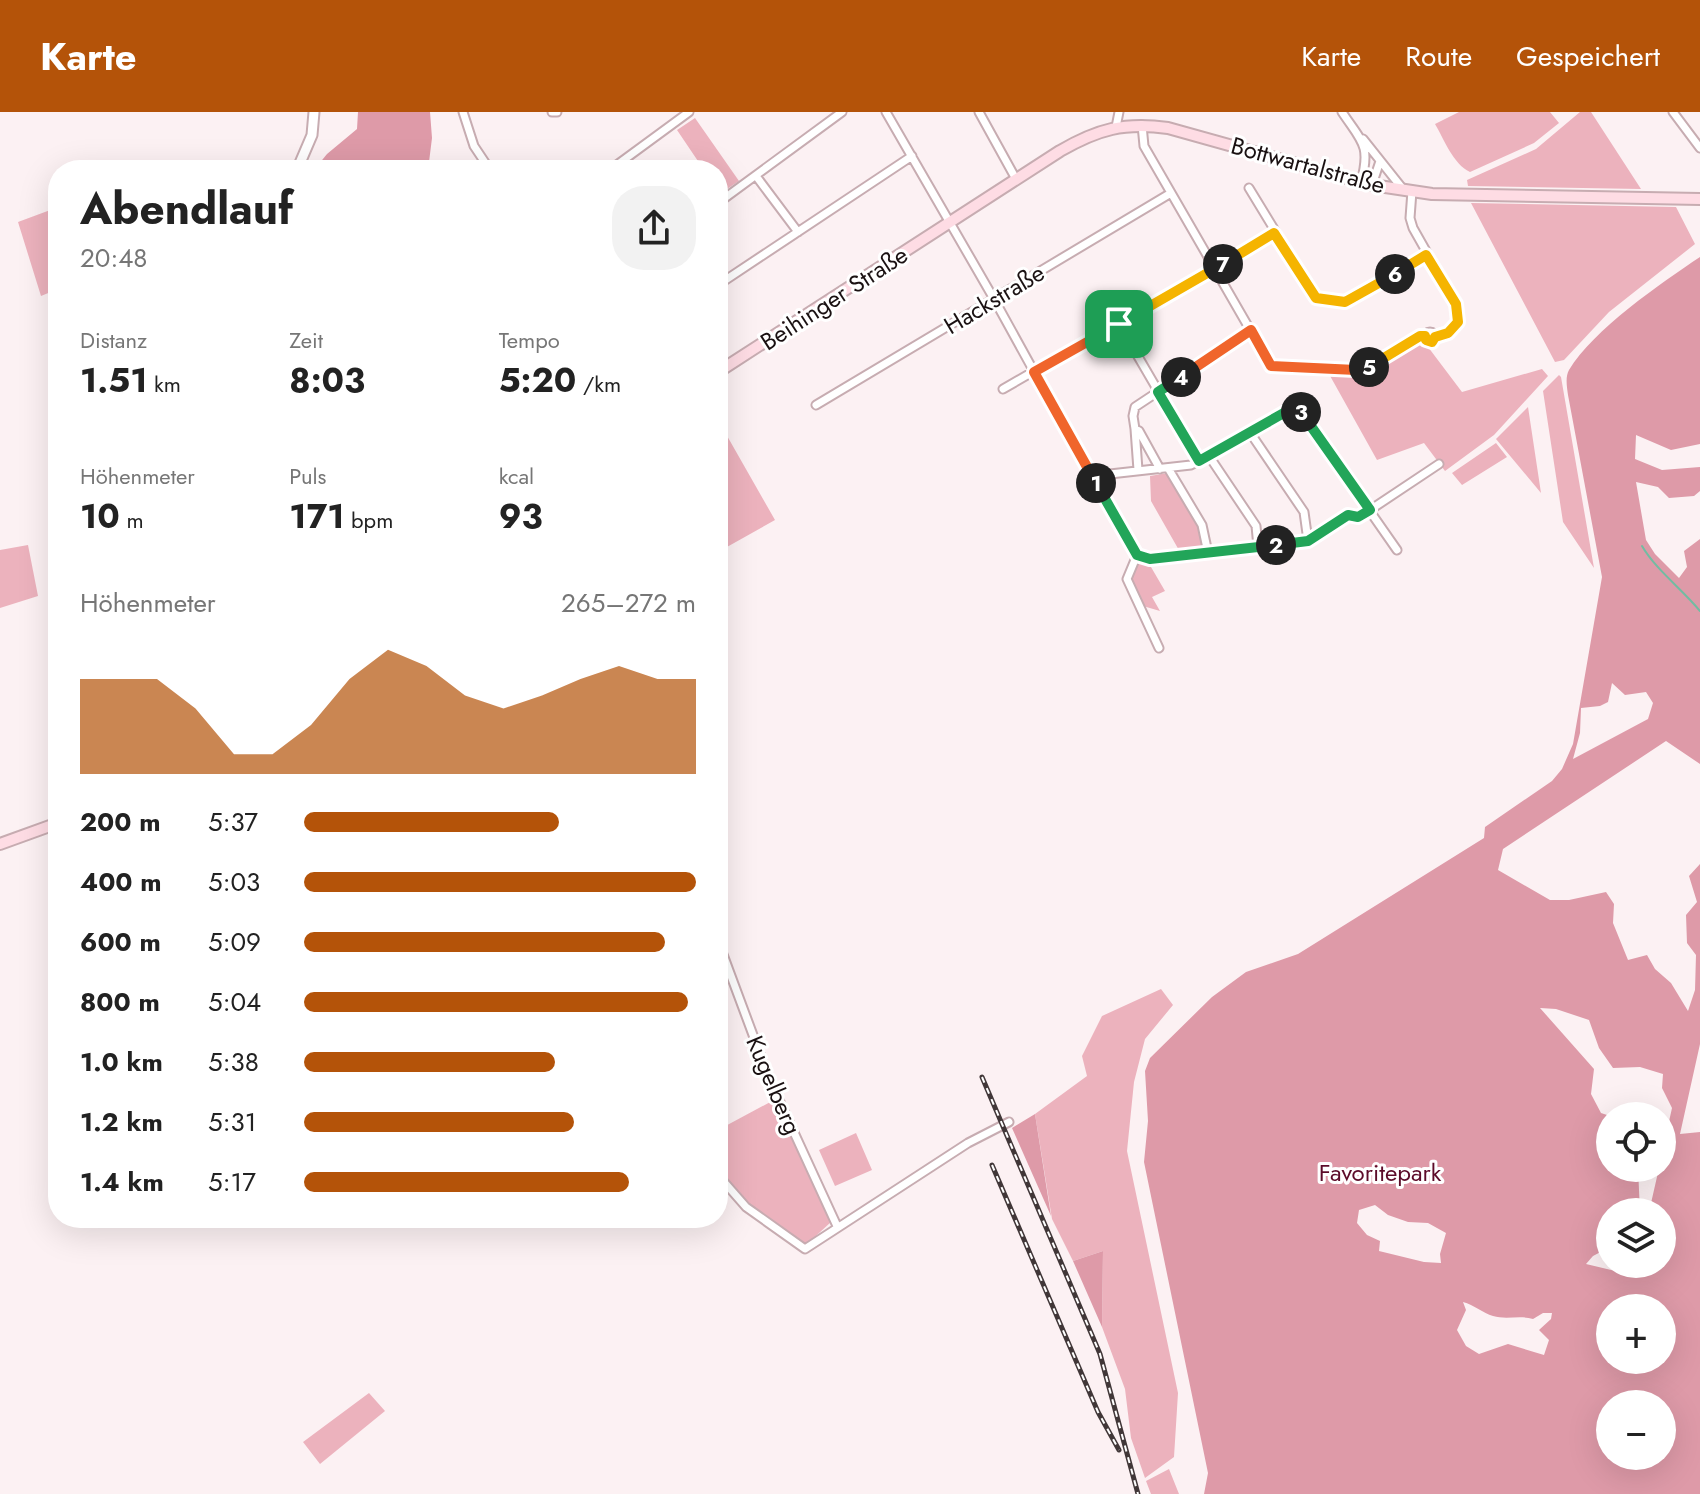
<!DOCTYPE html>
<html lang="de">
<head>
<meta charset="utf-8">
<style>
	:root { --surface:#fff; --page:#f2f2f2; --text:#222; --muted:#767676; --accent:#b45309 }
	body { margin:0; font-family:Jost,sans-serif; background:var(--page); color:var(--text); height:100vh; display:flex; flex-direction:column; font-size:30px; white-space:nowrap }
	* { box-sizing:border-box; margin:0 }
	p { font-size:26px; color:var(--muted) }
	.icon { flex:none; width:44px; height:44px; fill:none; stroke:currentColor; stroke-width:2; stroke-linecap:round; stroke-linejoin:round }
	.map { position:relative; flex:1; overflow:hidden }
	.side { position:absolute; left:48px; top:48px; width:680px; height:1068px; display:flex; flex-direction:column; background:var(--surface); border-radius:32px; box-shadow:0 8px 32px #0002 }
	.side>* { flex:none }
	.buttons { position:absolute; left:1596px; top:990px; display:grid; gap:16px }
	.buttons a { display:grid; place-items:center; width:80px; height:80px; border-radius:50%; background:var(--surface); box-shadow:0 8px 32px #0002; font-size:40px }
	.pin { position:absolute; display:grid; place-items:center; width:68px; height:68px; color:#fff; margin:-34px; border-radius:16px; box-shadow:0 4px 12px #0006 }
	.km { position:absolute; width:40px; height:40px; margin:-20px; border-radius:50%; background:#222; color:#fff; font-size:22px; line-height:40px; text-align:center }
	.round { display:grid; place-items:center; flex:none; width:84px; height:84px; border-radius:32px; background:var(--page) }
	.summary { display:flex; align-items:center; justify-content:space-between; height:136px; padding:0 32px }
	h1 { font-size:44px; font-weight:700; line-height:60px }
	.stats { display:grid; grid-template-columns:repeat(3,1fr); gap:12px; height:136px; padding:8px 32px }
	.stats div { display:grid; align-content:center }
	.stats b { font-size:34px; font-weight:700 }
	.stats small { font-size:22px; font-weight:400 }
	.stats p { font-size:22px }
	.chart { height:224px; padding:16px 32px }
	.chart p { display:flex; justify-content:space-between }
	.chart svg { width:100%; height:144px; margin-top:8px; fill:var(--accent); opacity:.7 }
	ul { padding:0 32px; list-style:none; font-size:26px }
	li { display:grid; grid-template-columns:128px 96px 1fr; align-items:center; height:60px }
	li i { height:20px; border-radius:10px; background:var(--accent) }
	header { display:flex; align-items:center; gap:48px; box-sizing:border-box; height:112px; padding:0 40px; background:var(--accent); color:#fff }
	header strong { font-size:38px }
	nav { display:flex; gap:44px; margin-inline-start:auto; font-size:28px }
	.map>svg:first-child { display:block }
</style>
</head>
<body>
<header>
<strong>Karte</strong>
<nav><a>Karte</a><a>Route</a><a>Gespeichert</a></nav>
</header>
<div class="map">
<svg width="1700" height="1382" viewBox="0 0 1700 1382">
	<rect width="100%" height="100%" fill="#fcf1f3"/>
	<path fill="#ecb2bd" d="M1459,0H1550L1559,11L1534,31L1470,60C1453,52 1444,27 1435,12Z
		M1580,0H1591L1641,77L1468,74L1467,68L1536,37Z
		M695,6L739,69L721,81L718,78V58H704L677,18Z
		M1471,91L1676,95L1695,132L1609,200L1564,248L1555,250Z
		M53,97L58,177L41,184L18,110Z
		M1422,227L1462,280L1542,257L1548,264L1494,323L1445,359L1424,331L1377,348L1329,262L1361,263L1374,259Z
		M1559,263L1561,265L1594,456L1563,410L1543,279Z
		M1528,295L1541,381L1496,327Z
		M718,308L775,408L718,440Z
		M1496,331L1507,345L1462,373L1452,361Z
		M1168,361L1200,414L1204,437L1180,440L1151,389L1150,364Z
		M28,433L38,484L0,496V438Z
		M1138,450L1151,455L1165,479L1152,485L1160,499L1143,494L1131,465Z
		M1161,877L1173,893L1145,927L1134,970L1127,1039L1178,1281L1174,1345L1145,1366L1131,1326L1125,1277L1102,1215L1103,1139L1073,1149L1052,1107L1035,1002L1087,964L1082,944L1102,904Z
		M774,988L831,1110L806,1133L759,1101L742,1086L718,1057V1018Z
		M856,1021L872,1058L835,1074L819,1038Z
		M369,1281L385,1299L320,1352L303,1330Z
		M1169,1357L1179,1382H1151L1146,1369Z"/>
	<path fill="#de9aa8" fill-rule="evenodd" d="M358,0H430L432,26L428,58H314L327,42L357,17Z
		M1700,145V332L1671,338L1636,323L1635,347L1662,358L1700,355V379L1694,384L1669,386L1658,375L1636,370L1646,428L1655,442L1679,466L1687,455L1684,439L1700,427V652L1666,629L1503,737L1498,758L1550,788H1569L1606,780L1614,792L1613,811L1628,848L1647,843L1655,857L1671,871L1688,899L1695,878L1696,843L1687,831L1686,803L1697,790L1689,764L1700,752V932L1680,1022L1700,1020V1382H1204L1208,1361L1144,1050L1148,1009L1145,959L1150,946L1212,885L1246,860L1298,842L1484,726L1485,715L1552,669L1562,657L1573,632L1602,465L1568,283C1567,275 1565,265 1569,258C1593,218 1661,171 1700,145ZM1612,571L1625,583L1646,580L1653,591L1648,607L1573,647L1580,621L1581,596L1600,594L1608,590ZM1540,896L1556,897L1589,908L1599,936L1613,956L1640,955L1663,962L1662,976L1672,996L1662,1041V1056H1659L1649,1100H1662V1152H1631L1628,1162L1586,1152L1593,1144L1610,1135V1100H1640L1638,1056H1610V1004L1601,1001L1591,982L1594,957ZM1375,1093L1388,1103L1408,1110L1428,1111L1446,1121L1440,1142L1441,1151L1424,1150L1379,1139L1380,1129L1367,1123L1357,1111L1359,1098ZM1463,1190C1474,1193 1483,1201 1493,1204C1506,1208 1520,1203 1533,1207L1543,1201H1552L1551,1207L1539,1218L1549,1228L1544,1243L1508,1232L1479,1242L1466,1234L1457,1218L1466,1198ZM1610,1196H1662V1248H1610ZM1610,1292H1662V1344H1610Z
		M1035,1002L1051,1104L1012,1016Z
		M1103,1139L1102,1215L1073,1149Z"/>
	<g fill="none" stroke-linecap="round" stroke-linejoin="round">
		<path stroke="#72bca2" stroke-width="2" d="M1642,434C1656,458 1682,477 1700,499"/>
		<g stroke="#c7acb1" stroke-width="11">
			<path id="minor" d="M463,0L474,34L490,58
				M552,0H557
				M886,0L994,187L1130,434L1137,443L1150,447L1308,429L1348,403L1361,404L1439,352
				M979,0L1016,67
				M1342,0C1362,30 1371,33 1361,70
				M1673,0L1700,36
				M1142,13L1144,34L1271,254L1356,258L1368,256L1420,224H1425
				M1116,15L1119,0
				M1363,27L1402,76
				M610,58L689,0
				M756,64L798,120
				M1372,73L1380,49
				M1249,76L1316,186L1345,190L1426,143
				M1412,79L1410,106L1413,116L1456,192L1459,202L1453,216L1435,225
				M718,91L842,0
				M718,173L912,44
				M1425 225a5 5 0 1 1 10 0a5 5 0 1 1-10 0Z
				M1129,229L1199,349
				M1003,277L1274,121
				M816,293L1171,81
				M1135,317L1138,358
				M1249,319L1304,400L1308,429
				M1209,344L1256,414L1258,435
				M1168,356L1202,413L1208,441
				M1160,357L1139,319L1135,317L1133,304L1135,295L1251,218
				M1092,364L1191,353L1289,298L1300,299L1397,438
				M1137,443L1127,467L1159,536
				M718,829L769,966L837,1114
				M718,1063L746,1095L805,1137L968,1031L1009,1010"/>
		</g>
		<g stroke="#c7acb1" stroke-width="13">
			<path id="tertiary" d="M297,58L312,23L314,0"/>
		</g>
		<g stroke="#c7acb1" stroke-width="14">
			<path id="secondary" d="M718,260L1060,39C1098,17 1124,10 1168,16L1372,73L1432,82L1700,87
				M0,732L58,711"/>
		</g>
		<use href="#minor" stroke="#fff" stroke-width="7"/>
		<use href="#tertiary" stroke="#fff" stroke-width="9"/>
		<use href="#secondary" stroke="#fedce4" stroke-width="10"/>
		<g stroke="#413738" stroke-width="5">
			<path id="rail" d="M982,965L1100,1242L1138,1382
				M992,1053L1098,1300L1119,1338"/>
		</g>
		<use href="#rail" stroke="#fff" stroke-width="2" stroke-dasharray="6" stroke-linecap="butt"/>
	</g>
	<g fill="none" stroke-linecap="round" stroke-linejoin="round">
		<g stroke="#fff" stroke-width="16">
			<path id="split-1" d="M1096,371L1034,260L1119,212"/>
		</g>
		<g stroke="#fff" stroke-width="16">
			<path id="split-2" d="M1096,371L1137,443L1150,447L1276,433"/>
		</g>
		<g stroke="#fff" stroke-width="16">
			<path id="split-3" d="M1276,433L1308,429L1348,403L1358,405L1370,398L1301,300"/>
		</g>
		<g stroke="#fff" stroke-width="16">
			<path id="split-4" d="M1181,265L1158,280L1199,349L1289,298L1301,300"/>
		</g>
		<g stroke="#fff" stroke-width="16">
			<path id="split-5" d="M1181,265L1251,218L1271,254L1356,258L1369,255"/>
		</g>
		<g stroke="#fff" stroke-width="16">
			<path id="split-6" d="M1369,255L1420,224H1425L1426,228L1432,230L1435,225L1448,221L1458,210L1456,192L1426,143L1395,162"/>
		</g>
		<g stroke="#fff" stroke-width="16">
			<path id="split-7" d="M1223,152L1274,121L1316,186L1345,190L1395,162"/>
		</g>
		<g stroke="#fff" stroke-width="16">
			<path id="split-8" d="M1119,212L1223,152"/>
		</g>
		<use href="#split-1" stroke="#f0652b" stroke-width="10"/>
		<use href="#split-2" stroke="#22a559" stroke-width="10"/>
		<use href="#split-3" stroke="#22a559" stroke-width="10"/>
		<use href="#split-4" stroke="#22a559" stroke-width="10"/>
		<use href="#split-5" stroke="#f0652b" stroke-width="10"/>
		<use href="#split-6" stroke="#f5b400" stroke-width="10"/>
		<use href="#split-7" stroke="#f5b400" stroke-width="10"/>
		<use href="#split-8" stroke="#f5b400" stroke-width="10"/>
	</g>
	<g text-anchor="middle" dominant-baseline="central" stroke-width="6" stroke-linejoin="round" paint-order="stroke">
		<g font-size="24" fill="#1a1112" stroke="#fff">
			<text transform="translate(1308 53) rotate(15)">Bottwartalstraße</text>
			<text transform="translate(834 186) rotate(-33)">Beihinger Straße</text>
			<text transform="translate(994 187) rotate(-31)">Hackstraße</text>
			<text transform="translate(774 973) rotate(67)">Kugelberg</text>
		</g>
		<g font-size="24" fill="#5c0b29" stroke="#fff">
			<text x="1380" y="1060">Favoritepark</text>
		</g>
	</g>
</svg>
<div class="buttons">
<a><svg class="icon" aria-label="locate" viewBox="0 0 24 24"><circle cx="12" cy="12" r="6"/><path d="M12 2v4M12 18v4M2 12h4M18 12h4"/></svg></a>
<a><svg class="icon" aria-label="layers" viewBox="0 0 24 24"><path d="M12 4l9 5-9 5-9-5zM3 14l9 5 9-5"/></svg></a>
<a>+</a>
<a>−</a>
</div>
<div class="pin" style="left:1119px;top:212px;background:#1e9e55"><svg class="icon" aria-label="arrive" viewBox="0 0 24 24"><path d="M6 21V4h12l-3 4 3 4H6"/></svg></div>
<b class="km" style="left:1096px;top:371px">1</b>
<b class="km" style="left:1276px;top:433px">2</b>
<b class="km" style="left:1301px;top:300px">3</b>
<b class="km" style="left:1181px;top:265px">4</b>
<b class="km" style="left:1369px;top:255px">5</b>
<b class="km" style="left:1395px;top:162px">6</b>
<b class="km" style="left:1223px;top:152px">7</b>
<section class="side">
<div class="summary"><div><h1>Abendlauf</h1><p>20:48</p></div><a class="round"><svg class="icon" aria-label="share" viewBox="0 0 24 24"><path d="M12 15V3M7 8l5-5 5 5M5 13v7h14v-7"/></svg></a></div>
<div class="stats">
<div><p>Distanz</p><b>1.51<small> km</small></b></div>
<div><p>Zeit</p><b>8:03</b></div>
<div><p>Tempo</p><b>5:20<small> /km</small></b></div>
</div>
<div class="stats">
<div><p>Höhenmeter</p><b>10<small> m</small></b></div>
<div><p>Puls</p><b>171<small> bpm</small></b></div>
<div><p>kcal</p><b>93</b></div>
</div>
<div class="chart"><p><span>Höhenmeter</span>265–272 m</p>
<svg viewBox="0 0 160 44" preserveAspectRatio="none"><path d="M0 44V15L10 15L20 15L30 24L40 38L50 38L60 29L70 15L80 6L90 11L100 20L110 24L120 20L130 15L140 11L150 15L160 15V44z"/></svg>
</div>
<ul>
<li><b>200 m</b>5:37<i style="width:65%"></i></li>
<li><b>400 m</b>5:03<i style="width:100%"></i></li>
<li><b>600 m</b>5:09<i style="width:92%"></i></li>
<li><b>800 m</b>5:04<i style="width:98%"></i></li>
<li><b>1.0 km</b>5:38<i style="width:64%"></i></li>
<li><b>1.2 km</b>5:31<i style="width:69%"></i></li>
<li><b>1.4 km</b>5:17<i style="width:83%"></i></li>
</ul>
</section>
</div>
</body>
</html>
